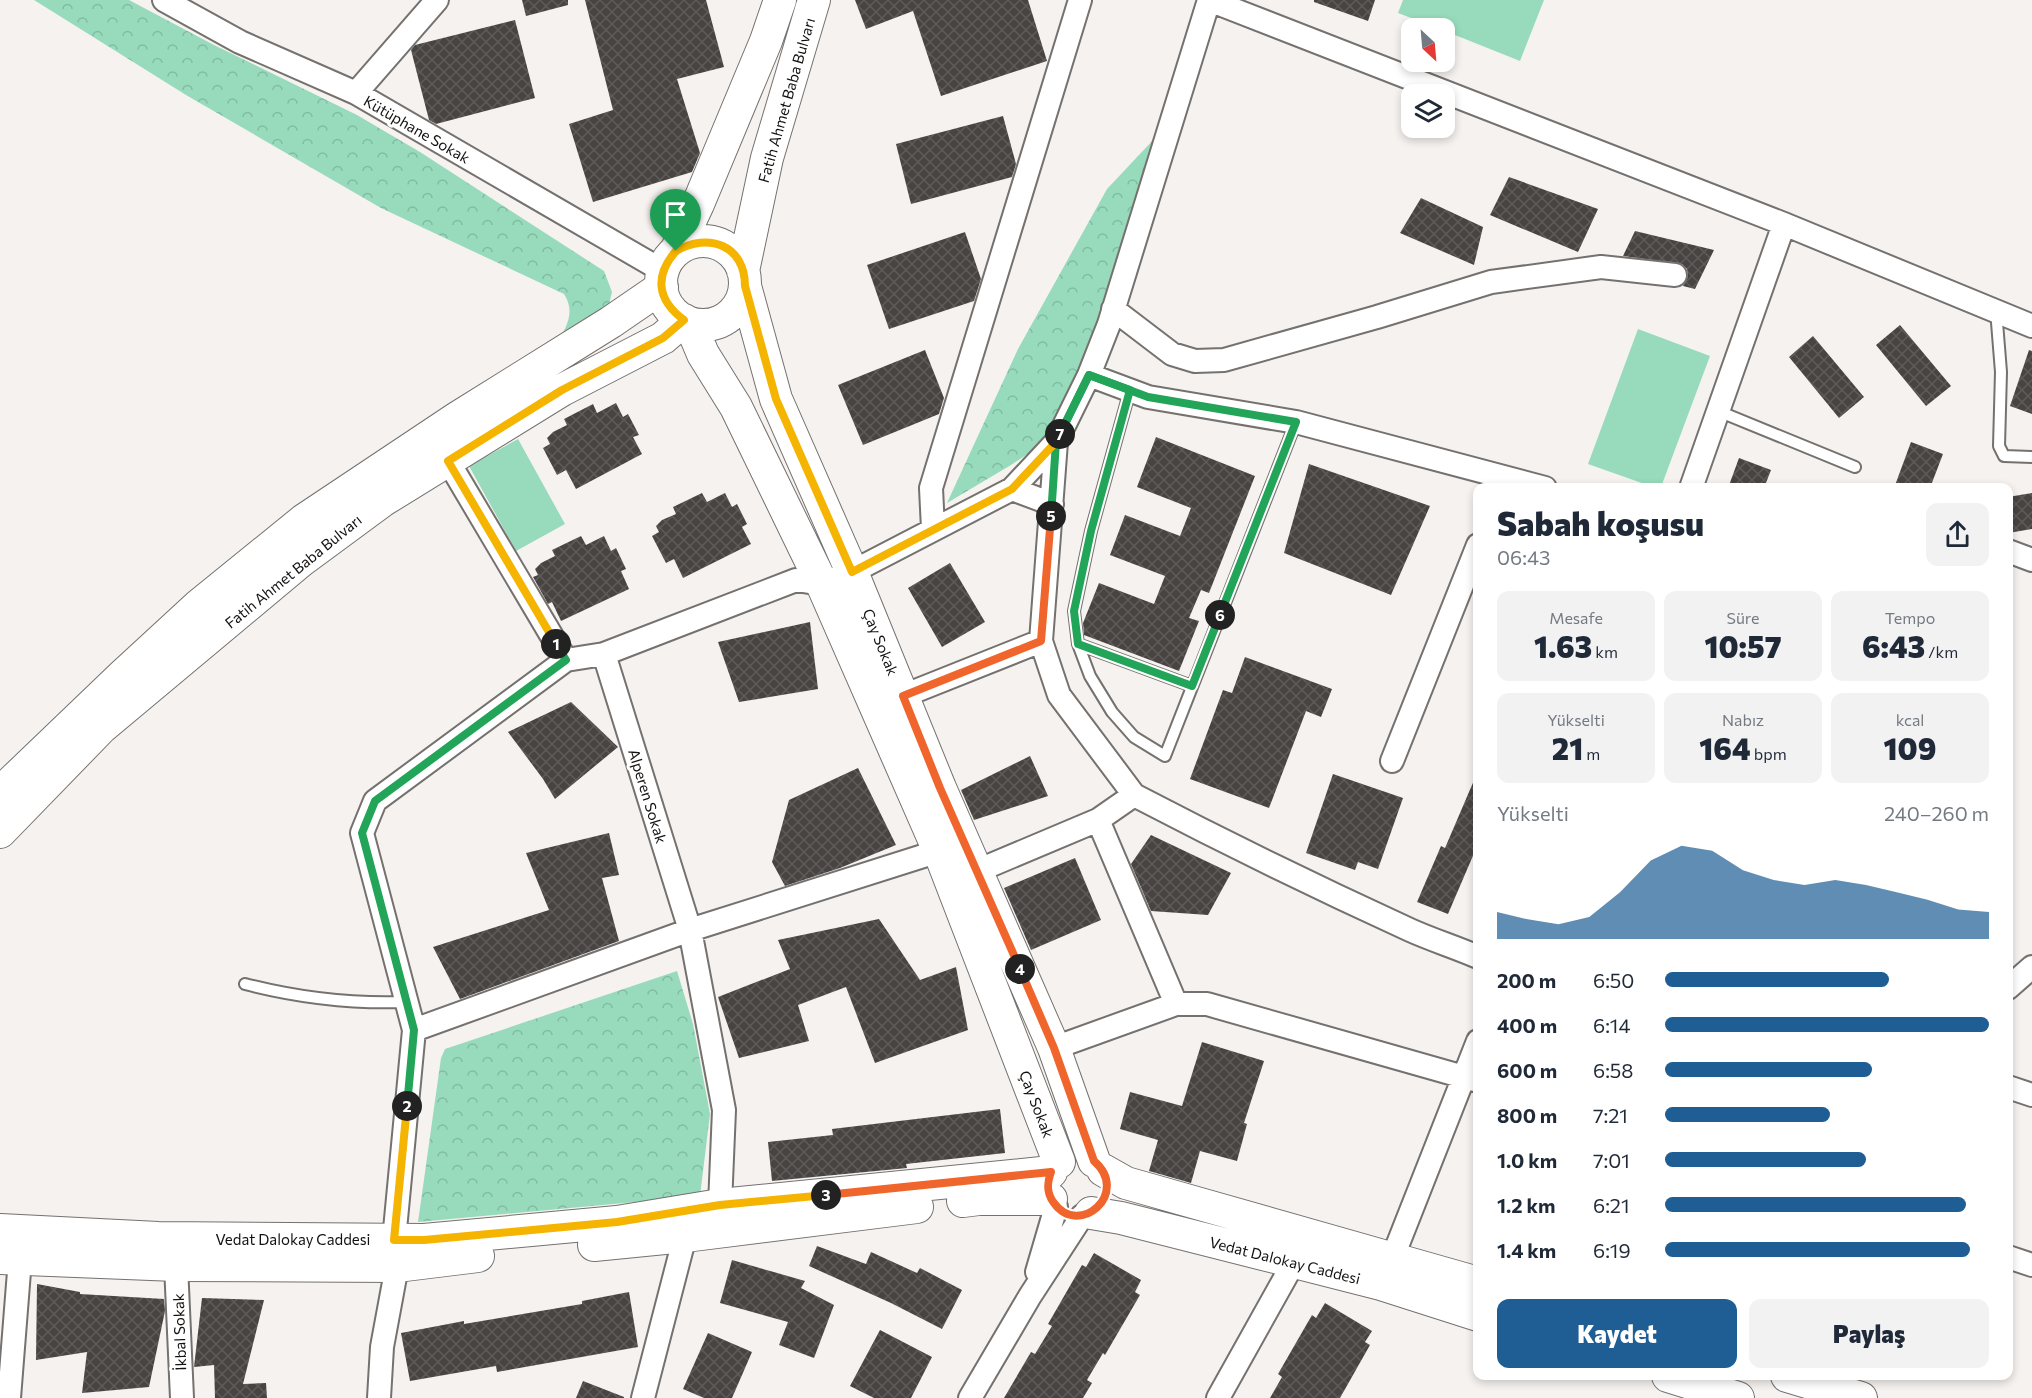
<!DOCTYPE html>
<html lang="tr">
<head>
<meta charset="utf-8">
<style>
	:root { --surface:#fff; --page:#f2f2f3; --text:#1f2937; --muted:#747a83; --accent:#1e5e94 }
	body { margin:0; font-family:Commissioner,sans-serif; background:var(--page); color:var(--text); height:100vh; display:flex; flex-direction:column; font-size:22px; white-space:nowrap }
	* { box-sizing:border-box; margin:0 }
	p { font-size:20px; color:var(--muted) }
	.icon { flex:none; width:33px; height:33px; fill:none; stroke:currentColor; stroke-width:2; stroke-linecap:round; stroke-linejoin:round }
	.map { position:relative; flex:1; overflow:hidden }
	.sheet { position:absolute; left:1473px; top:483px; width:540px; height:897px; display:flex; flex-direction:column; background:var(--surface); border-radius:12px; box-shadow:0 3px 9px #0003 }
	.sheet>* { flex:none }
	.needle { width:39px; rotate:154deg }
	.buttons { position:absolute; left:1401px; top:18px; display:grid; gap:12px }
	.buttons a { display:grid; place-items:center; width:54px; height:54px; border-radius:12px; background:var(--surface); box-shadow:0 3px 9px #0003; font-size:30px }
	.pin { position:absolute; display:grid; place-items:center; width:51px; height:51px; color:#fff; margin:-62px -26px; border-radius:50% 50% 50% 0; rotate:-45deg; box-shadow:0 0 6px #0007 }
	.pin .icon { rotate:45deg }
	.km { position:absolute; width:30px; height:30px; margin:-15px; border-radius:50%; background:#222; color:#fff; font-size:16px; line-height:30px; text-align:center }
	.round { display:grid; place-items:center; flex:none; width:63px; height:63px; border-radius:12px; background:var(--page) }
	.head { display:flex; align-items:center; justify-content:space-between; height:102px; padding:0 24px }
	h1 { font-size:33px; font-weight:800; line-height:45px }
	.stats { display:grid; grid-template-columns:repeat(3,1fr); gap:9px; height:102px; padding:6px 24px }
	.stats div { display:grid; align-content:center; border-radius:12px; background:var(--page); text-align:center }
	.stats b { font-size:30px; font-weight:800 }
	.stats small { font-size:16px; font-weight:400 }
	.stats p { font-size:16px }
	.chart { height:168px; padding:12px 24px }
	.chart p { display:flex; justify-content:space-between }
	.chart svg { width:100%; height:108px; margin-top:6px; fill:var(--accent); opacity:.7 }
	.button { display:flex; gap:12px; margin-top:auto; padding:12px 24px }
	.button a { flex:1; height:69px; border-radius:12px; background:var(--accent); color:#fff; font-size:24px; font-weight:800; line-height:69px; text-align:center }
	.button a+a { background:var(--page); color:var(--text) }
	ul { padding:0 24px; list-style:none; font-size:20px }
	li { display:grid; grid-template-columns:96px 72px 1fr; align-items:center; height:45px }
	li i { height:15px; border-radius:8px; background:var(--accent) }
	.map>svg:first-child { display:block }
</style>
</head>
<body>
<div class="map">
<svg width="2032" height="1398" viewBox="0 0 2032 1398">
	<defs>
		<pattern id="park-crowns" width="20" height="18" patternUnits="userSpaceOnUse" patternTransform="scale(1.5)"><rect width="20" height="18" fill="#97dbbc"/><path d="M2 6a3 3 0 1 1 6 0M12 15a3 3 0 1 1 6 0" fill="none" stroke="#81bba1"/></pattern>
		<pattern id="building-cross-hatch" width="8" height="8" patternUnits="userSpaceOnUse" patternTransform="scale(1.5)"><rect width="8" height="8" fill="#474442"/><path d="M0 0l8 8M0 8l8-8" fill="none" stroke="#5e5b5a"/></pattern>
	</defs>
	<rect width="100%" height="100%" fill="#f6f2ef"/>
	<path fill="#97dbbc" d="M1403,0H1544L1520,61L1445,31L1444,28H1438L1398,13Z
		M1638,329L1710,356L1661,487H1653L1588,464Z
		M518,439L565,524L516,551L469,466Z"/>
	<path fill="url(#park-crowns)" d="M34,0H129L214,45L357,115L420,152L604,271L612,292L607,313L557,345C566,326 576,313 564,294L381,208L186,95Z
		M1155,138L1115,278L1084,358L1051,430L1041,445L1011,465L947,503L1018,349L1107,189Z
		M677,971L693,1024L710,1114L700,1196L418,1222L441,1058L445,1049Z"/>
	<path fill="url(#building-cross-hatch)" d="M522,0H568V5L526,16Z
		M585,0H706L724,67L677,79L700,153L692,172L593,202L569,124L613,110Z
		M855,0H1028L1047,61L941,96L913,11L866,29Z
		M1314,0H1375L1368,21L1314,2Z
		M515,20L535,98L436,124L429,120L411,50L415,45Z
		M1003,116L1016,164L1012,177L911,204L896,144Z
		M1509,177L1598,209L1578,252L1490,215Z
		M1421,198L1483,227L1474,265L1400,233Z
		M1635,231L1714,250L1695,289L1683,286L1688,276L1687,269L1682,264L1623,256Z
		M965,232L981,279L974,301L889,329L867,265Z
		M1900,325L1951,386L1926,406L1876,345Z
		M1813,336L1864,397L1839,418L1789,357Z
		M925,350L944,398L939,414L863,445L838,385Z
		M2029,350L2032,351V414L2010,406Z
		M616,403L623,417L628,414L639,435L633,437L642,454L576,489L566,470L557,475L543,448L550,444L547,438L553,432L567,425L564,419L593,404L597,413Z
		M1156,437L1255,476L1209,593L1201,590L1189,618L1199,621L1179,671L1084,635L1083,623L1099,583L1154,604L1165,576L1110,555L1125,515L1180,536L1191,508L1137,487Z
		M1911,442L1943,454L1930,488H1894Z
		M1739,458L1771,470L1764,488H1728Z
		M1309,464L1430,506L1391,595L1284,553Z
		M702,493L707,502L725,493L732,507L737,504L747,524L742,527L751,544L683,578L674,559L666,563L652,536L659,532L656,526L662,520L676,514L673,507Z
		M2032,493V529L2008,533V497Z
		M581,536L586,545L604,536L611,551L616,548L626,569L621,571L629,589L561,621L552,602L548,604L533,577L538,575L535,569L541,563L555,556L552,550Z
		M950,563L985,622L942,647L908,588Z
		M810,622L818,689L739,702L718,642Z
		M1245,657L1332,689L1321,717L1306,711L1269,808L1190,779L1223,690L1232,693Z
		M571,702L618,747L555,799L543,779L508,732Z
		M1030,756L1048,796L974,820L961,790Z
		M858,768L896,845L840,868L785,886L772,862L789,800Z
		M1478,771V844L1448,914L1417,902L1441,846L1445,848Z
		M1333,774L1403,798L1378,869L1358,862L1355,870L1306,853Z
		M609,833L619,875L602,878L619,941L460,999L433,947L549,910L526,853Z
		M1151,835L1231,873L1208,915L1151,911L1131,864Z
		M1075,858L1101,920L1031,950L1004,888Z
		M879,919L920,980L956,967L968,1030L875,1063L846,987L798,1005L809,1041L739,1058L718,997L790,969L778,940Z
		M1202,1042L1264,1061L1244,1123L1247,1124L1237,1161L1200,1151L1191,1183L1149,1171L1158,1140L1120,1129L1130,1092L1182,1106Z
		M1000,1109L1005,1153L906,1164L907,1168L772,1181L768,1142L833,1135L832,1129Z
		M817,1246L866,1264L871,1252L917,1273L920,1268L962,1290L942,1329L891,1303L809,1266Z
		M1094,1253L1141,1280L1135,1292L1140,1295L1105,1355L1103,1353L1087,1380L1092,1383L1083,1398H1004L1031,1352L1035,1354L1052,1326L1048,1324L1082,1265L1086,1267Z
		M732,1260L805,1281L801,1288L834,1305L814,1358L779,1345L788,1322L720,1303Z
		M37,1284L80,1292V1294L164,1299L165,1311L149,1387L82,1393L87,1352L36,1360Z
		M629,1292L638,1347L497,1372L496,1366L410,1381L401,1333L464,1321V1324L582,1304V1301Z
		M202,1298L264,1300L243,1384L266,1383L267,1398H215L214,1365L194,1367Z
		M1325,1303L1372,1331L1365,1342L1370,1345L1340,1398H1270L1282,1377L1278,1374L1312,1315L1316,1318Z
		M880,1330L932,1357L911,1398H874L850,1386Z
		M708,1333L752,1352L732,1398H704L683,1389Z
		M583,1381L624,1397V1398H576Z"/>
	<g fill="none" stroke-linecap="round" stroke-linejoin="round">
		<g stroke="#74716e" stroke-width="14">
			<path id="lane" d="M1996,310L2001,372L1999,446L2004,456L2032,457
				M1130,390L1091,531L1074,611L1078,644L1090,676L1112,712L1134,737L1165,756L1296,422
				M1718,411L1855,467
				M1078,644L1192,686
				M245,984C299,998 351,1004 406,1002"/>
		</g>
		<g stroke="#74716e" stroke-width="26">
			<path id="street" d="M164,0L240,42L356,93L663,271
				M1209,0L1784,224L2032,326
				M356,93L437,0
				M1113,309L1172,354L1195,361L1224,360L1377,317L1491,282L1601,267L1675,275
				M1089,375L1148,397L1296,422L1545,488
				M1056,442L1041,641L1059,695L1134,795L1098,820L1176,1004
				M448,461L566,660L604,654L690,930L724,1110L720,1205
				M1691,488L1784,224
				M1012,489L1052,504
				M933,529L931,488L1080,0
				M2008,551L2032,560
				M604,654L796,580L822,584L852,572L1012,489L1056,442L1089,375L1109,324L1209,0
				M903,696L1041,641
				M1392,761L1478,545
				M1134,795C1224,842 1316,887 1410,930C1432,940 1455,947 1478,957
				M977,871L1098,820
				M2008,988L2032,967
				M414,1030L690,930L939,851
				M1054,1048L1176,1004H1207L1478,1081
				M2008,1087L2032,1095
				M394,1240L414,1030L362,833L375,801L566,660
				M2008,1257L2032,1265
				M1392,1259L1478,1041
				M176,1265L182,1398
				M1037,1272L1056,1207
				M9,1398L20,1259
				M379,1398L382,1347L397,1266
				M643,1398L685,1236
				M970,1398L1030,1296L1082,1216
				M1218,1398L1294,1262"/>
		</g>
		<g stroke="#74716e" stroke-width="34">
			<path id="secondary" d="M661 283a42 42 0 1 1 84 0a42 42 0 1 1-84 0Z
				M676,251L698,204L766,41L780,0
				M743,271L767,158L814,0
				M745,286L776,399L852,572L940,788L1054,1048L1094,1161
				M690,323L703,354L736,407L822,584L939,851L1059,1162
				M0,793L122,676L198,606L304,520L457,418L611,322L662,287
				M0,832L101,728L302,560L382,501L562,390L663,338L684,320
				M1103,1170L1126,1183L1478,1283
				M963,1201L979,1199H1051
				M1091,1213L1121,1218L1381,1284L1478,1315
				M0,1230L158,1238L424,1240L617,1222L720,1205L1051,1172
				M594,1245L685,1236L917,1207
				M0,1258L176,1265L397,1266L478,1256
				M1668,1376L1738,1398
				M1787,1376L1861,1398"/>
		</g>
		<use href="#lane" stroke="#fff" stroke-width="10"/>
		<use href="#street" stroke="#fff" stroke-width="22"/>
		<use href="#secondary" stroke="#fff" stroke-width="32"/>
	</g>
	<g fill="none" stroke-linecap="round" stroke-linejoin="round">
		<g stroke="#fff" stroke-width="12">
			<path id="split-1" d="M556,644L448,461L562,390L663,338L684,320C657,300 654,276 676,251"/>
		</g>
		<g stroke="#fff" stroke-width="12">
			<path id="split-2" d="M407,1106L414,1030L362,833L375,801L566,660L556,644"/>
		</g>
		<g stroke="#fff" stroke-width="12">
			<path id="split-3" d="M407,1106L394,1240H424L617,1222L720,1205L826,1195"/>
		</g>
		<g stroke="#fff" stroke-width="12">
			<path id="split-4" d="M826,1195L1051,1172C1047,1183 1046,1193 1054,1203C1079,1238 1131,1193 1094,1161L1054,1048L1020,969"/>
		</g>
		<g stroke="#fff" stroke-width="12">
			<path id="split-5" d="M1020,969L940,788L903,696L1041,641L1051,516"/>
		</g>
		<g stroke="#fff" stroke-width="12">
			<path id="split-6" d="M1051,516L1056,442L1089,375L1148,397L1296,422L1220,615"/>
		</g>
		<g stroke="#fff" stroke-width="12">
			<path id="split-7" d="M1060,434L1089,375L1130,390L1091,531L1074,611L1078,644L1192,686L1220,615"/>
		</g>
		<g stroke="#fff" stroke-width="12">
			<path id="split-8" d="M676,251C708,232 745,245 745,286L776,399L852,572L1012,489L1056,442L1060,434"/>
		</g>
		<use href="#split-1" stroke="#f5b400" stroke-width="8"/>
		<use href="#split-2" stroke="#22a559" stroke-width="8"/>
		<use href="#split-3" stroke="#f5b400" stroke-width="8"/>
		<use href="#split-4" stroke="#f0652b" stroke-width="8"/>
		<use href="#split-5" stroke="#f0652b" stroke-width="8"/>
		<use href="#split-6" stroke="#22a559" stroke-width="8"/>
		<use href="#split-7" stroke="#22a559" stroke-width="8"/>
		<use href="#split-8" stroke="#f5b400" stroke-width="8"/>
	</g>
	<g text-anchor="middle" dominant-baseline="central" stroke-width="6" stroke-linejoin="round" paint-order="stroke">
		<g font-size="15" fill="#131211" stroke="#fff">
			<text transform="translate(786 100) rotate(-74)">Fatih Ahmet Baba Bulvarı</text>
			<text transform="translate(417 129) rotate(30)">Kütüphane Sokak</text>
			<text transform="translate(293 571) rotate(-39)">Fatih Ahmet Baba Bulvarı</text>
			<text transform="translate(881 642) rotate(68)">Çay Sokak</text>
			<text transform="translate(648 796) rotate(73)">Alperen Sokak</text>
			<text transform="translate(1037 1104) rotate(69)">Çay Sokak</text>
			<text x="293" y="1239">Vedat Dalokay Caddesi</text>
			<text transform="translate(1285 1260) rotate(14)">Vedat Dalokay Caddesi</text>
			<text transform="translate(179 1332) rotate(-92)">İkbal Sokak</text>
		</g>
	</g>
</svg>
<div class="buttons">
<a><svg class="needle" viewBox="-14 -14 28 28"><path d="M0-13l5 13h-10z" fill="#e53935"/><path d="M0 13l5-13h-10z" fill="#747a83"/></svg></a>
<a><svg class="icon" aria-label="layers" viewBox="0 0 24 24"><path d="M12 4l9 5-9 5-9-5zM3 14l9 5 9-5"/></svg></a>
</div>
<div class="pin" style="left:676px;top:251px;background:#1e9e55"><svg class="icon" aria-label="arrive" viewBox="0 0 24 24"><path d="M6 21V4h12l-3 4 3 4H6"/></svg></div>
<b class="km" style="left:556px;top:644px">1</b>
<b class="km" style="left:407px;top:1106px">2</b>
<b class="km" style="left:826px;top:1195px">3</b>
<b class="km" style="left:1020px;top:969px">4</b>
<b class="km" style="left:1051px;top:516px">5</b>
<b class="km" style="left:1220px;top:615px">6</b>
<b class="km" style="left:1060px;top:434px">7</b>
<section class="sheet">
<div class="head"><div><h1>Sabah koşusu</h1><p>06:43</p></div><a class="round"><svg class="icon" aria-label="share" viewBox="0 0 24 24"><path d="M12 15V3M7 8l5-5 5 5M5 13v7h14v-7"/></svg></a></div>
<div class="stats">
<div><p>Mesafe</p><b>1.63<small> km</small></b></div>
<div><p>Süre</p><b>10:57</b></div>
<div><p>Tempo</p><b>6:43<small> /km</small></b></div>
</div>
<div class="stats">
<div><p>Yükselti</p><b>21<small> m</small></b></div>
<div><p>Nabız</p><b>164<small> bpm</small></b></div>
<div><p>kcal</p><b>109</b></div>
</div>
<div class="chart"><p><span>Yükselti</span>240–260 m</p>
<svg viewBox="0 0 160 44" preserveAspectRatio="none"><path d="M0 44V33L10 36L20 38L30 35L40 25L50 12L60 6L70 8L80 16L90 20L100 22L110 20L120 22L130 25L140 28L150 32L160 33V44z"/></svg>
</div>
<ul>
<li><b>200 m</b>6:50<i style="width:69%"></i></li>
<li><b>400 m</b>6:14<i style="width:100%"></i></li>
<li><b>600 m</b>6:58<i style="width:64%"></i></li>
<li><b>800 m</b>7:21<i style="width:51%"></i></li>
<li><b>1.0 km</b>7:01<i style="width:62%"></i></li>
<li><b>1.2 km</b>6:21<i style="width:93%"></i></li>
<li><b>1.4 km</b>6:19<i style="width:94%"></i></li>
</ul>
<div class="button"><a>Kaydet</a><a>Paylaş</a></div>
</section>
</div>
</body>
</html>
